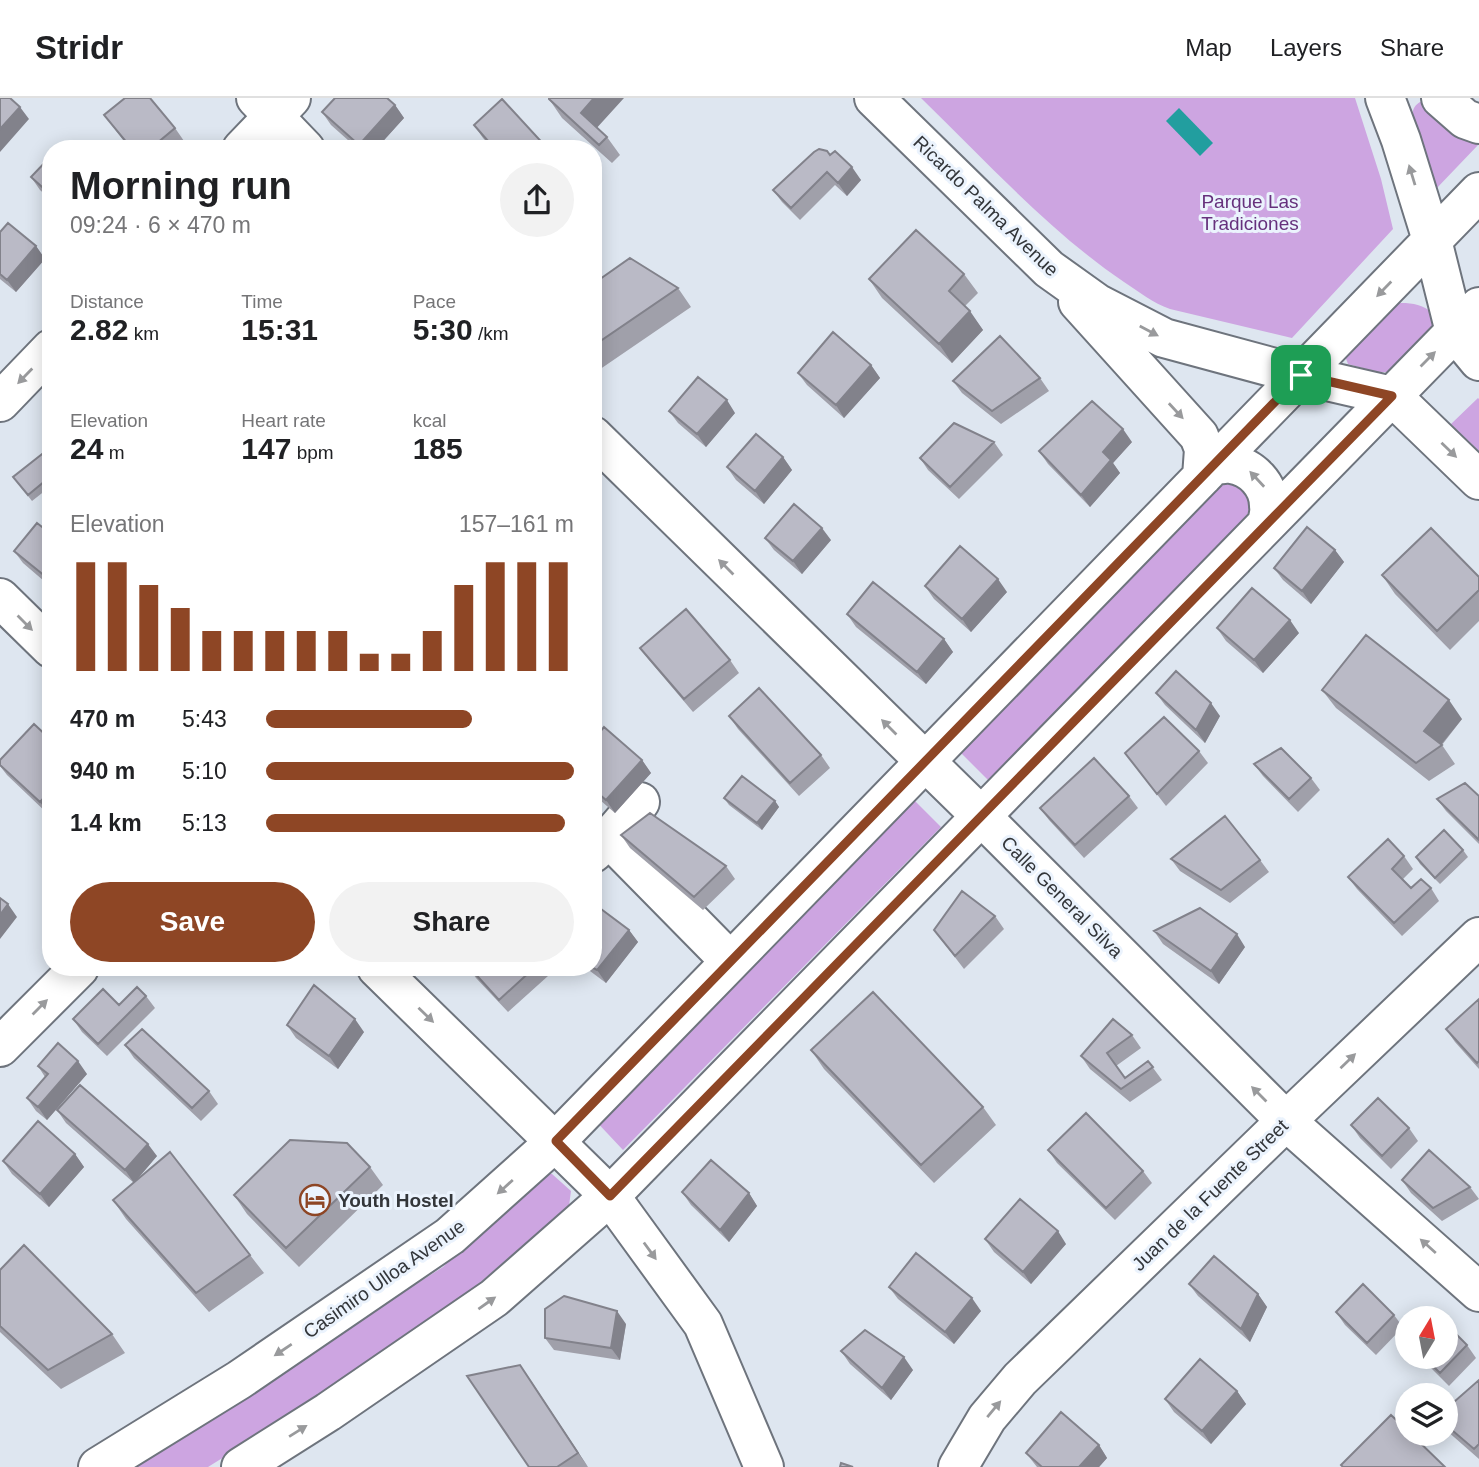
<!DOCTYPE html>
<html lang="en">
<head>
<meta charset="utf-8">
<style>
	:root { --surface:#fff; --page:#f2f2f2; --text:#202124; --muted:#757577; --line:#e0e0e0; --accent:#8e4625 }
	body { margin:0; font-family:Helvetica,sans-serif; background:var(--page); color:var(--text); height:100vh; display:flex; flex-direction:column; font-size:26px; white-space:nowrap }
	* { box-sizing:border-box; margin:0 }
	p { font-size:23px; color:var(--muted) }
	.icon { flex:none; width:38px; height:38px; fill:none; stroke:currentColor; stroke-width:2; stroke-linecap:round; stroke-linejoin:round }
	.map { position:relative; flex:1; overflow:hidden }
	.sheet { position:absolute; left:42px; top:42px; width:560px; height:836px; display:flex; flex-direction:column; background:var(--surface); border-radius:28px; box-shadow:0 4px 18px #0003 }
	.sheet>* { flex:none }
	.needle { width:46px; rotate:10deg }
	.buttons { position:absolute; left:1395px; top:1208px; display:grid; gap:14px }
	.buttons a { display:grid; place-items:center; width:63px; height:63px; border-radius:50%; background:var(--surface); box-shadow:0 4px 18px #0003; font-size:35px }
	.pin { position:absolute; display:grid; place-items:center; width:60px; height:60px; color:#fff; margin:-30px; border-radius:14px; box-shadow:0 4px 10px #0006 }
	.round { display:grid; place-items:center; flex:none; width:74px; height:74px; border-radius:37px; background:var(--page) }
	.headline { display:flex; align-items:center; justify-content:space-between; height:119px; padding:0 28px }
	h1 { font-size:38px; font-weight:700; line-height:52px }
	.metrics { display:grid; grid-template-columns:repeat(3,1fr); gap:10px; height:119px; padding:7px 28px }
	.metrics div { display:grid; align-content:center }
	.metrics b { font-size:30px; font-weight:700 }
	.metrics small { font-size:19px; font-weight:400 }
	.metrics p { font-size:19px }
	.chart { height:196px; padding:14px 28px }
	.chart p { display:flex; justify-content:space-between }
	.chart svg { width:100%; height:126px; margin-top:7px; stroke:var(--accent); stroke-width:6 }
	.button { display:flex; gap:14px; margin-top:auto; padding:14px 28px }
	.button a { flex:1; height:80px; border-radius:42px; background:var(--accent); color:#fff; font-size:28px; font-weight:700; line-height:80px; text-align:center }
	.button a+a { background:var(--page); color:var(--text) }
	ul { padding:0 28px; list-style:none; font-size:23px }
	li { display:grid; grid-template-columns:112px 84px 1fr; align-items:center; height:52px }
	li i { height:18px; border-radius:9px; background:var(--accent) }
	header { display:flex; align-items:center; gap:42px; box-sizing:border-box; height:98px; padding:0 35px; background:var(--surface); border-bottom:2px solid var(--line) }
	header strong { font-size:33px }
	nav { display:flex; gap:38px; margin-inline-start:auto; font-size:24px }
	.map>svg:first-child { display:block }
</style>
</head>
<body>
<header>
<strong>Stridr</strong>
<nav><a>Map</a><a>Layers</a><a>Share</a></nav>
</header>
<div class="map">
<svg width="1479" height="1369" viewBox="0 0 1479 1369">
	<rect width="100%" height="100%" fill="#dee6f0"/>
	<path fill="#cda5e1" d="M921,0H1355L1381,81L1393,131L1292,240L1170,211C1153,205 1139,194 1124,184C1050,134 986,63 921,0Z
		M1420,4H1427L1479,38V46L1435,92L1413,19C1412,12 1414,8 1420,4Z
		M1401,205C1414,205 1422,207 1433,215L1435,226L1433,235L1389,274H1377L1348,266L1345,258L1393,206Z
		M1478,300L1479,301V353L1451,326Z
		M1234,374L1257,411L988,682L956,650Z
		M909,697L941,729L623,1052L592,1019Z
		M532,1076H552L571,1093L569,1108L420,1236L208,1369H127L443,1169Z"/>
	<path fill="#229e9f" d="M1179,10L1213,45L1200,58L1166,23Z"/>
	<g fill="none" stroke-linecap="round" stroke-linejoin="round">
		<g stroke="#6e747d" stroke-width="42">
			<path id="minor" d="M256,0L305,51
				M593,338L981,718L1286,1023L1479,1194
				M0,500L51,550
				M609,740L640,704
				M593,755L609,740L730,863
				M377,870L610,1098L703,1226L764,1369
				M0,949L79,870
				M958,1369L987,1320L1020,1281L1286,1023L1479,839"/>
		</g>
		<g stroke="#6e747d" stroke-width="42">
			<path id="tertiary" d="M242,51L291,0
				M0,304L51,251"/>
		</g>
		<g stroke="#6e747d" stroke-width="42">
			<path id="secondary" d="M874,0L1049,171L1098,206L1164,240L1301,277L1392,298L1479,382
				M1385,0L1401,42L1432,142L1455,234L1479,263
				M1441,0L1465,21L1479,26
				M1078,204L1199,338L1204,351L1202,379
				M1214,367C1219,367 1226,365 1231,366C1252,369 1269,387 1269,408C1270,414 1268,420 1267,425
				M98,1369L239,1282L450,1138L556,1043L1479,94
				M241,1369L328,1314L494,1200L610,1098L1479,209"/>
		</g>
		<use href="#minor" stroke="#fff" stroke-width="38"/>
		<use href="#tertiary" stroke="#fff" stroke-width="38"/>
		<use href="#secondary" stroke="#fff" stroke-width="38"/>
	</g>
	<path fill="#a0a0aa" d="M549,1L607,39L620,57L612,65L562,20Z
		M395,7L404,20L376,51H358L331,27L322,14Z
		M104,17L175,30L184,43L174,51H130Z
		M474,27L548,51H493L483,40Z
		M830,57L861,82L847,98L835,87L800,122L782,104L773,92Z
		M51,58V102L40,92L31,79Z
		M0,134L36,148L45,161L16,194L0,181Z
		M964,176L978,195L965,208L983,232L952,265L882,200L869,181Z
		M593,186L678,190L691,209L593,276Z
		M871,267L880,280L844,320L807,287L798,275Z
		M1040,280L1049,293L1001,326L962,295L953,283Z
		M669,313L735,315L706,349L678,325Z
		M994,344L1003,357L959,401L928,372L920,360Z
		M1132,344L1113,365L1120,375L1090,409L1048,366L1039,353Z
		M51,349V388L32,403L13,379Z
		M783,359L792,372L764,406L736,382L727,369Z
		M51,436V489L23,465L14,453Z
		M765,440L831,442L802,476L774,452Z
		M1335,452L1344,464L1311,506L1283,482L1274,470Z
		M1382,477L1479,479V523L1450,552L1395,496Z
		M925,488L1007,494L971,534L934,501Z
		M847,516L944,541L953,554L926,586L856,529Z
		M1217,530L1299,535L1263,575L1226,543Z
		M640,550L730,562L739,575L693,614L649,562Z
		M1322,592L1462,621L1442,647L1455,666L1429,683L1336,610Z
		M1156,595L1220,618L1205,645L1165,607Z
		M729,618L821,657L830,670L799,698L738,631Z
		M51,642V715L49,717L7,677L0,668V662Z
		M593,642L642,662L651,675L615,715L593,696Z
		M1199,653L1208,665L1166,708L1125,655Z
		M1254,666L1311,680L1320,692L1298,714L1263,678Z
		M1129,698L1138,710L1084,760L1049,722L1040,710Z
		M1479,698V746L1446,713L1437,701Z
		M724,700L775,703L779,709L762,732L729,707Z
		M621,737L726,768L735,781L703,812L630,750Z
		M1463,752L1468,759L1440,786L1420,766L1416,759Z
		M1404,758L1413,771L1403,781L1411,790H1431L1439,803L1402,838L1357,791L1348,779Z
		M1171,761L1260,762L1269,774L1230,805L1180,773Z
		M995,818L1004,831L964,871L934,832Z
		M629,832L638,844L606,885L586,870H593Z
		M1154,833L1245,849L1219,886L1163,846Z
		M469,870H542L548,878L508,914L476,880Z
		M146,898L155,910L107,958L82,934L73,921Z
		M1479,901V971L1455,944L1446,931Z
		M287,927L364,934L338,971L296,940Z
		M1132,937L1141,950L1116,968L1125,980L1148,963L1162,982L1130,1004L1090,971L1081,958Z
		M125,947L209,993L218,1006L201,1023L134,960Z
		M811,952L983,1009L996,1027L934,1085L824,971Z
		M38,968L87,976L47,1022L36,1013L27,1000L45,979Z
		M57,1012L157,1058L135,1084L250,1157L264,1175L209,1214L126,1121L113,1102L134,1085L66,1025Z
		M1351,1027L1409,1030L1418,1043L1391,1071L1360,1040Z
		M1048,1052L1143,1073L1152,1085L1115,1122L1057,1065Z
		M75,1056L84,1069L49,1109L12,1076L3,1063Z
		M370,1069L383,1087L299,1169L247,1116L234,1097Z
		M1402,1082L1470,1089L1479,1101L1442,1123L1411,1095Z
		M682,1094L749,1095L757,1108L729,1144L691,1107Z
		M985,1141L1066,1146L1031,1186L994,1154Z
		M0,1172L112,1236L125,1255L61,1291L0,1234Z
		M1189,1186L1258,1196L1267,1209L1250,1244L1198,1198Z
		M889,1189L981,1213L954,1246L898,1201Z
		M1336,1214L1394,1217L1403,1229L1376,1257L1345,1227Z
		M626,1226L620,1262L554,1252L545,1240Z
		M1467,1247L1476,1260L1449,1288L1419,1258H1446Z
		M841,1253L913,1272L891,1302L850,1266Z
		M520,1267L533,1286L588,1369H529Z
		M1479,1282V1361L1446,1332V1311Z
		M1237,1293L1246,1306L1211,1346L1174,1314L1165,1301Z
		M1099,1347L1107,1360L1099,1369H1037L1026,1355Z"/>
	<path fill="#82828b" d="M594,0H624L594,33L581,15Z
		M395,7L404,20L376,51H362L359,47Z
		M20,9L29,21L0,54V31Z
		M852,69L861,82L847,98L838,85Z
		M36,148L45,161L16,194L7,182Z
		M970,213L983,232L952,265L939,246Z
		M871,267L880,280L844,320L836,307Z
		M727,302L735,315L706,349L697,336Z
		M1123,331L1132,344L1113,365L1120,375L1090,409L1081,397L1103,354Z
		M783,359L792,372L764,406L755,393Z
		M822,430L831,442L802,476L793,463Z
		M1335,452L1344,464L1311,506L1302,493Z
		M998,481L1007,494L971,534L962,521Z
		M1290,522L1299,535L1263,575L1254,562Z
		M944,541L953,554L926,586L917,574Z
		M1449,602L1462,621L1440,648L1424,633Z
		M1211,605L1220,618L1205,645L1196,632Z
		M642,662L651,675L615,715L606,702Z
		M51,692V715L49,717L40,704Z
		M775,703L779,709L762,732L757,725Z
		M8,806L17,819L0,841V817Z
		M629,832L638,844L606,885L597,872Z
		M1237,836L1245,849L1219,886L1211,873Z
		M355,921L364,934L338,971L329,958Z
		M78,963L87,976L47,1022L38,1009Z
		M148,1046L157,1058L134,1085L125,1072Z
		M75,1056L84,1069L49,1109L40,1096Z
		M749,1095L757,1108L729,1144L720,1132Z
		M1058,1133L1066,1146L1031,1186L1023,1174Z
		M1258,1196L1267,1209L1250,1244L1241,1231Z
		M972,1200L981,1213L954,1246L945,1234Z
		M617,1213L626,1226L620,1262L611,1250Z
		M904,1259L913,1272L891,1302L882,1290Z
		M520,1267L533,1286L588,1369L578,1355Z
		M1237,1293L1246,1306L1211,1346L1202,1333Z
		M1099,1347L1107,1360L1099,1369H1079Z"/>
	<path fill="#babac6" stroke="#82828b" stroke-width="2" d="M0,0H10L20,9L0,31Z
		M125,0H150L175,30L150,51H132L104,17Z
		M335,0H387L395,7L359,47L322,14Z
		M549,0H594L581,15L607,39L599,47L549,1Z
		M502,1L548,51H495L474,27Z
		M426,45L434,51H421Z
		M819,51L827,53L830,57L835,53L852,69L838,85L827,74L791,110L773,92L814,54Z
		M51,58V97L31,79Z
		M8,125L36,148L7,182L0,176V134Z
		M916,132L964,176L949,193L970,213L939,246L869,181Z
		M630,160L678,190L593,248V186Z
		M833,234L871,267L836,307L798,275Z
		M1000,238L1040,280L992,313L953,283Z
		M698,279L727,302L697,336L669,313Z
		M1092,303L1123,331L1103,354L1111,362L1081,397L1039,353Z
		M954,325L994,344L950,389L920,360Z
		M756,336L783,359L755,393L727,369Z
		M51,349V378L28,397L13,379Z
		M794,406L822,430L793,463L765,440Z
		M37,425L51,436V483L14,453Z
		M1307,429L1335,452L1302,493L1274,470Z
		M1431,430L1479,479V492L1437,533L1382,477Z
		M960,448L998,481L962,521L925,488Z
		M873,484L944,541L917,574L847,516Z
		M1252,490L1290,522L1254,562L1217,530Z
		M686,511L730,562L684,601L640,550Z
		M1366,537L1449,602L1424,633L1442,647L1416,665L1322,592Z
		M1176,573L1211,605L1196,632L1156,595Z
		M759,590L821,657L790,685L729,618Z
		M1164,619L1199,653L1157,696L1125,655Z
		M34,626L51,642V692L40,704L0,667V662Z
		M604,629L642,662L606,702L593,691V642Z
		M1281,650L1311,680L1289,701L1254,666Z
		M1094,660L1129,698L1075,747L1040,710Z
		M742,678L775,703L757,725L724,700Z
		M1465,685L1479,698V742L1437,701Z
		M650,715L726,768L694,799L621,737Z
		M1225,718L1260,762L1221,792L1171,761Z
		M1444,732L1463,752L1435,780L1416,759Z
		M1388,741L1404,758L1392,771L1411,790L1421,781L1431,790L1394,825L1348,779Z
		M962,793L995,818L955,858L934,832Z
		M0,800L8,806L0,817Z
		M593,805L629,832L597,872L593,870Z
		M1200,810L1237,836L1211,873L1154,833Z
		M470,870H534L499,902Z
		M314,887L355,921L329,958L287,927Z
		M137,889L146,898L98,946L73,921L103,891L119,907Z
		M873,894L983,1009L921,1067L811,952Z
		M1479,901V963L1477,965L1446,931Z
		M1113,921L1132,937L1107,955L1125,980L1148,963L1153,969L1121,991L1081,958Z
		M142,931L209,993L192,1010L125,947Z
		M58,945L78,963L38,1009L27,1000L48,976L38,968Z
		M80,987L148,1046L125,1072L57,1012Z
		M1378,1000L1409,1030L1382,1058L1351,1027Z
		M1086,1015L1143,1073L1106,1110L1048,1052Z
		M38,1023L75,1056L40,1096L3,1063Z
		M290,1042L347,1045L370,1069L286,1150L234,1097Z
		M1429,1052L1470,1089L1433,1110L1402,1082Z
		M170,1054L250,1157L196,1195L113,1102Z
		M711,1062L749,1095L720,1132L682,1094Z
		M1020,1101L1058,1133L1023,1174L985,1141Z
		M24,1147L112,1236L48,1272L0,1228V1172Z
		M916,1155L972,1200L945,1234L889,1189Z
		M1214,1158L1258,1196L1241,1231L1189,1186Z
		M1363,1186L1394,1217L1367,1245L1336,1214Z
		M564,1198L617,1213L611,1250L545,1240V1211Z
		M1446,1226L1467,1247L1440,1275L1423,1258H1446Z
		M865,1232L904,1259L882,1290L841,1253Z
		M1200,1261L1237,1293L1202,1333L1165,1301Z
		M520,1267L578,1355L557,1369H529L467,1278Z
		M1479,1282V1346L1474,1351L1446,1327V1311Z
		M1061,1314L1099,1347L1079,1369H1042L1026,1355Z
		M1391,1317L1407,1332V1335H1410L1445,1369H1343L1341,1367Z
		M841,1365L853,1369H840Z"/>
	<defs><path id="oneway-solid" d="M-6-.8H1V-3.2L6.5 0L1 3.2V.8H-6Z" transform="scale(1.75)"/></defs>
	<g fill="#999a9c">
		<use href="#oneway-solid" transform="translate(1412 77) rotate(-107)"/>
		<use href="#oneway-solid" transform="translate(1384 191) rotate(134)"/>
		<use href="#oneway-solid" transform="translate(1149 233) rotate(28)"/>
		<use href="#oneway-solid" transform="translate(1428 261) rotate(-45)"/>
		<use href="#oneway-solid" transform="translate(25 278) rotate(134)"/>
		<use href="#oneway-solid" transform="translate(1176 313) rotate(47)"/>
		<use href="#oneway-solid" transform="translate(1449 352) rotate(44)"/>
		<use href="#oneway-solid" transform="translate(1257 381) rotate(-133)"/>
		<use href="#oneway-solid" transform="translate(726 469) rotate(-135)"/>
		<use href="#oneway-solid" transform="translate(25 525) rotate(45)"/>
		<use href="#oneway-solid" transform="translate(889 629) rotate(-135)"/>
		<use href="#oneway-solid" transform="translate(40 909) rotate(-45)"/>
		<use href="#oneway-solid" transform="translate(426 917) rotate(44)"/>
		<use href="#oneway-solid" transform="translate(1348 963) rotate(-44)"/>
		<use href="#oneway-solid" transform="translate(1259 996) rotate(-135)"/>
		<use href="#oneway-solid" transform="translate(505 1089) rotate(138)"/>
		<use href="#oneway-solid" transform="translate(1428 1148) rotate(-138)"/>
		<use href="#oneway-solid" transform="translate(650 1153) rotate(54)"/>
		<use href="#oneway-solid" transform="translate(487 1205) rotate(-35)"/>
		<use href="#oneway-solid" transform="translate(283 1252) rotate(146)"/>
		<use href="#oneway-solid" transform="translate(994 1311) rotate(-50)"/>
		<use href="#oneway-solid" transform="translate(298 1333) rotate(-32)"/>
	</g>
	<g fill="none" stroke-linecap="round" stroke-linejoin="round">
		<g stroke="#fff" stroke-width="14">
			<path id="route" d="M1301,277L1392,298L610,1098L556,1043Z"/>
		</g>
		<use href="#route" stroke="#8e4625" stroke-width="9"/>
	</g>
	<defs>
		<g id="hotel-ring" transform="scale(1.575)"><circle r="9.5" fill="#ebf3fd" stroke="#8e4625" stroke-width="1.5"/><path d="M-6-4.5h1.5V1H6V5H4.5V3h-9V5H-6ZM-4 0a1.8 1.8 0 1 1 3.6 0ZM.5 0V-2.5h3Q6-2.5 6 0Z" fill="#8e4625"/></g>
	</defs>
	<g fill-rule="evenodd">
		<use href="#hotel-ring" x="315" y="1102"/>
	</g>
	<g text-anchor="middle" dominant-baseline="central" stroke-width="6" stroke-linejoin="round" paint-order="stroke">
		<g font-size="19" fill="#66317d" stroke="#ebf3fd">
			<text x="1250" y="103">Parque Las<tspan x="1250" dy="22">Tradiciones</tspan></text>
		</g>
		<g font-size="19" fill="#33363a" stroke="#ebf3fd">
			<text transform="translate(986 108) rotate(44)">Ricardo Palma Avenue</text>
			<text transform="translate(1062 799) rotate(45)">Calle General Silva</text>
			<text transform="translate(1210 1097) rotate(-44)">Juan de la Fuente Street</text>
			<text transform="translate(384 1181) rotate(-35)">Casimiro Ulloa Avenue</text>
		</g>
		<g font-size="19" font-weight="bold" fill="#33363a" stroke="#ebf3fd" text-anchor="start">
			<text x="338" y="1102">Youth Hostel</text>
		</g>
	</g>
</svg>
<div class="buttons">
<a><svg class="needle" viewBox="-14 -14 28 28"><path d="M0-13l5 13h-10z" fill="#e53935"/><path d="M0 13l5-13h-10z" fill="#757577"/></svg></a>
<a><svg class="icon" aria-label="layers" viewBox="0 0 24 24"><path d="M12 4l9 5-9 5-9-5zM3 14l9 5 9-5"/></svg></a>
</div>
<div class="pin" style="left:1301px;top:277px;background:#1e9e55"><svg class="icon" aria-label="arrive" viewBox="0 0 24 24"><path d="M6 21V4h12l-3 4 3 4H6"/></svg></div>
<section class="sheet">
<div class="headline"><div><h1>Morning run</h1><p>09:24 · 6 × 470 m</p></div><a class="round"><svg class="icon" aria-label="share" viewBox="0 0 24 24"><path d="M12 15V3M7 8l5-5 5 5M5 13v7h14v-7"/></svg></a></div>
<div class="metrics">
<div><p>Distance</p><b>2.82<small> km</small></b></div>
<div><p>Time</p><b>15:31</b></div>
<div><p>Pace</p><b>5:30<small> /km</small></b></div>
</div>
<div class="metrics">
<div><p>Elevation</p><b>24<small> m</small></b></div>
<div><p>Heart rate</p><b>147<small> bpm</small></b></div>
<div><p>kcal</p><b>185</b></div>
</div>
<div class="chart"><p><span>Elevation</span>157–161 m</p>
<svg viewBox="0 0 160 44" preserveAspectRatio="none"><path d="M5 44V6M15 44V6M25 44V14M35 44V22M45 44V30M55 44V30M65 44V30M75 44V30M85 44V30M95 44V38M105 44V38M115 44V30M125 44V14M135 44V6M145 44V6M155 44V6"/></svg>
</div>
<ul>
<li><b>470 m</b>5:43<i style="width:67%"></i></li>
<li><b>940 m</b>5:10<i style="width:100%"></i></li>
<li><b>1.4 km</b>5:13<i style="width:97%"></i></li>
</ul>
<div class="button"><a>Save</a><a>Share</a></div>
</section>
</div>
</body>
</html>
